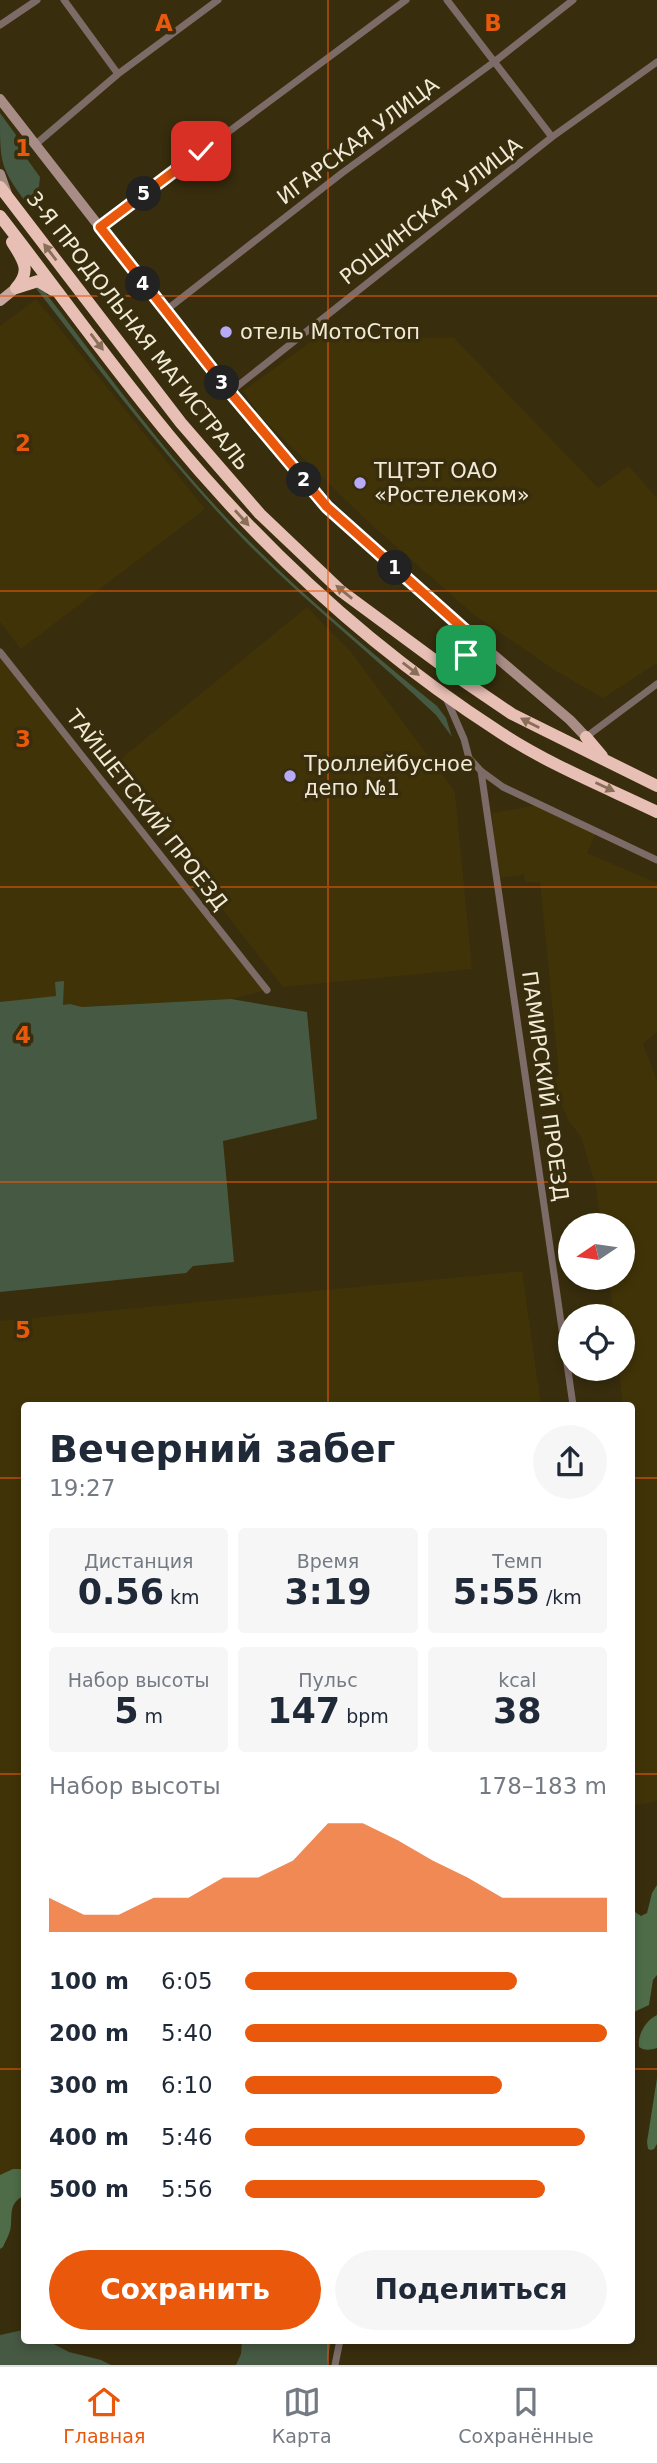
<!DOCTYPE html>
<html lang="ru">
<head>
<meta charset="utf-8">
<style>
	:root { --surface:#fff; --page:#f6f6f7; --text:#1f2937; --muted:#747a83; --line:#e0e1e3; --accent:#ea580c }
	body { margin:0; font-family:"DejaVu Sans",sans-serif; background:var(--page); color:var(--text); height:100vh; display:flex; flex-direction:column; font-size:26px; white-space:nowrap }
	* { box-sizing:border-box; margin:0 }
	p { font-size:23px; color:var(--muted) }
	.icon { flex:none; width:38px; height:38px; fill:none; stroke:currentColor; stroke-width:2; stroke-linecap:round; stroke-linejoin:round }
	.map { position:relative; flex:1; overflow:hidden }
	.sheet { position:absolute; left:21px; top:1402px; width:614px; height:942px; display:flex; flex-direction:column; background:var(--surface); border-radius:7px; box-shadow:0 4px 10px #0003 }
	.sheet>* { flex:none }
	.needle { width:46px; rotate:257deg }
	.controls { position:absolute; left:558px; top:1213px; display:grid; gap:14px }
	.controls a { display:grid; place-items:center; width:77px; height:77px; border-radius:50%; background:var(--surface); box-shadow:0 4px 10px #0003; font-size:35px }
	.pin { position:absolute; display:grid; place-items:center; width:60px; height:60px; color:#fff; margin:-30px; border-radius:14px; box-shadow:0 4px 10px #0006 }
	.km { position:absolute; width:35px; height:35px; margin:-18px; border-radius:50%; background:#222; color:#fff; font-size:19px; line-height:35px; text-align:center }
	.round { display:grid; place-items:center; flex:none; width:74px; height:74px; border-radius:37px; background:var(--page) }
	.summary { display:flex; align-items:center; justify-content:space-between; height:119px; padding:0 28px }
	h1 { font-size:38px; font-weight:700; line-height:52px }
	.metrics { display:grid; grid-template-columns:repeat(3,1fr); gap:10px; height:119px; padding:7px 28px }
	.metrics div { display:grid; align-content:center; border-radius:7px; background:var(--page); text-align:center }
	.metrics b { font-size:35px; font-weight:700 }
	.metrics small { font-size:19px; font-weight:400 }
	.metrics p { font-size:19px }
	.chart { height:196px; padding:14px 28px }
	.chart p { display:flex; justify-content:space-between }
	.chart svg { width:100%; height:126px; margin-top:7px; fill:var(--accent); opacity:.7 }
	.button { display:flex; gap:14px; margin-top:auto; padding:14px 28px }
	.button a { flex:1; height:80px; border-radius:42px; background:var(--accent); color:#fff; font-size:28px; font-weight:700; line-height:80px; text-align:center }
	.button a+a { background:var(--page); color:var(--text) }
	ul { padding:0 28px; list-style:none; font-size:23px }
	li { display:grid; grid-template-columns:112px 84px 1fr; align-items:center; height:52px }
	li i { height:18px; border-radius:9px; background:var(--accent) }
	.tab-bar { display:flex; justify-content:space-around; align-items:center; height:98px; border-top:2px solid var(--line); background:var(--surface); font-size:19px; color:var(--muted) }
	.tab-bar a { display:grid; justify-items:center; gap:4px }
	.tab-bar .selected { color:var(--accent) }
	.map>svg:first-child { display:block }
</style>
</head>
<body>
<div class="map">
<svg width="657" height="2365" viewBox="0 0 657 2365">
	<rect width="100%" height="100%" fill="#382d0d"/>
	<path fill="#403308" d="M36,299L205,509L21,649L0,622V326Z
		M316,338H454L598,488L629,466L657,498V663L603,698L556,671L473,614L364,518L262,418L243,391Z
		M307,607L351,652L455,792L472,969L283,987L129,790V777L122,758Z
		M0,657L267,990L231,999L82,1007L70,1004L59,1007L0,1012Z
		M538,805L595,834L587,853L657,883V1032L643,1044L657,1080V1801L632,1806V1585L634,1581L632,1551V1405H620L622,1400L619,1369L623,1368V1316H614L609,1278H623V1225H601L596,1187L581,1137L568,1120L561,1103L555,1079L559,1075L540,882H525L524,875L501,878L494,838L492,813Z
		M522,1271L541,1405H24V2197L0,2192V1321Z"/>
	<path fill="#465943" d="M0,113L16,135L14,141L40,177L37,206L32,210C0,168 0,166 0,113Z
		M35,287L45,292C94,356 142,422 195,483C267,566 352,637 437,706L446,718L452,737L436,715C373,655 305,602 244,540C168,462 102,373 35,287Z
		M64,981L63,1005L70,1004L82,1007L231,999L307,1012L317,1119L223,1141L234,1262L193,1266L186,1273L0,1292V1002L56,996L55,982Z
		M23,2330L24,2340H46L69,2352L101,2360L111,2365H0V2335Z
		M242,2340H331L327,2365H236L241,2354Z"/>
	<path fill="#4d6c47" d="M657,1885V1975L653,1980L649,2005L632,2013V1910L641,1916L647,1913L652,1893Z
		M657,2015V2048C650,2050 645,2051 639,2047C637,2035 646,2020 657,2015Z
		M657,2078V2144L654,2149L651,2150L648,2149L647,2142Z
		M13,2169H24V2195C10,2204 12,2210 11,2224C11,2232 6,2240 3,2247L0,2249V2175Z"/>
	<g fill="none" stroke-linecap="round" stroke-linejoin="round">
		<path stroke="#7c6b67" stroke-width="7" d="M64,0L118,74
			M447,0L552,137
			M0,25L37,0
			M36,144L118,74L218,0
			M100,227L406,0
			M165,311L342,173L494,62L573,0
			M230,392L552,137L657,62
			M0,652L267,990
			M447,700L464,739L469,758L481,771L503,787L657,860
			M586,737L657,684
			M481,771L573,1405
			M335,2365L340,2340"/>
		<path stroke="#a88d86" stroke-width="10" d="M0,99L165,311L327,507L461,627L570,720L586,737
			M0,174L7,194
			M452,672L476,640"/>
		<path stroke="#c9a79e" stroke-width="10" d="M0,301L16,288"/>
		<path stroke="#e8bfb4" stroke-width="12" d="M0,187L181,423L260,514L341,591L459,678L512,714L657,786
			M0,216C56,288 109,363 168,434C263,550 375,652 501,733C550,765 605,787 657,812
			M12,242C23,260 32,270 16,288
			M16,288L38,281L53,290
			M586,737L602,756"/>
	</g>
	<defs><path id="oneway-solid" d="M-6-.8H1V-3.2L6.5 0L1 3.2V.8H-6Z" transform="scale(1.75)"/></defs>
	<g fill="#876f58">
		<use href="#oneway-solid" transform="translate(50 252) rotate(-127)"/>
		<use href="#oneway-solid" transform="translate(97 342) rotate(53)"/>
		<use href="#oneway-solid" transform="translate(242 518) rotate(48)"/>
		<use href="#oneway-solid" transform="translate(344 592) rotate(-141)"/>
		<use href="#oneway-solid" transform="translate(411 669) rotate(38)"/>
		<use href="#oneway-solid" transform="translate(530 723) rotate(-153)"/>
		<use href="#oneway-solid" transform="translate(605 787) rotate(25)"/>
	</g>
	<g fill="none" stroke-linecap="round" stroke-linejoin="round">
		<g stroke="#fff" stroke-width="14">
			<path id="route" d="M201,151L100,227L230,392L327,507L476,640L466,655"/>
		</g>
		<use href="#route" stroke="#ea580c" stroke-width="9"/>
	</g>
	<path fill="none" stroke="#e8590c" stroke-width="2" stroke-opacity="0.55" d="M328,0V1405M0,296H657M0,591H657M0,887H657M0,1182H657M0,1478H24M632,1478H657M0,1774H24M632,1774H657M0,2069H24M632,2069H657M328,2340V2365"/>
	<g fill="#b7abf8" stroke="#382d0d" stroke-width="2.5">
		<circle cx="226" cy="332" r="7"/>
		<circle cx="360" cy="483" r="7"/>
		<circle cx="290" cy="776" r="7"/>
	</g>
	<g text-anchor="middle" dominant-baseline="central" stroke-width="7" stroke-linejoin="round" paint-order="stroke">
		<g font-size="21" fill="#f0ead7" stroke="#382d0d">
			<text transform="translate(358 141) rotate(-37)">ИГАРСКАЯ УЛИЦА</text>
			<text transform="translate(431 211) rotate(-38)">РОЩИНСКАЯ УЛИЦА</text>
			<text transform="translate(138 331) rotate(52)">3-Я ПРОДОЛЬНАЯ МАГИСТРАЛЬ</text>
			<text transform="translate(147 810) rotate(52)">ТАЙШЕТСКИЙ ПРОЕЗД</text>
			<text transform="translate(545 1086) rotate(82)">ПАМИРСКИЙ ПРОЕЗД</text>
		</g>
		<g font-size="21" fill="#f0ead7" stroke="#382d0d" text-anchor="start">
			<text x="240" y="332">отель МотоСтоп</text>
			<text x="374" y="471">ТЦТЭТ ОАО<tspan x="374" dy="24">«Ростелеком»</tspan></text>
			<text x="304" y="764">Троллейбусное<tspan x="304" dy="24">депо №1</tspan></text>
		</g>
	</g>
	<g font-size="23" text-anchor="middle" font-weight="bold" fill="#e8590c" stroke="#382d0d" stroke-width="7" stroke-linejoin="round" paint-order="stroke">
		<text x="164" y="31">A</text>
		<text x="493" y="31">B</text>
		<text x="23" y="156">1</text>
		<text x="23" y="451">2</text>
		<text x="23" y="747">3</text>
		<text x="23" y="1043">4</text>
		<text x="23" y="1338">5</text>
	</g>
</svg>
<div class="controls">
<a><svg class="needle" viewBox="-14 -14 28 28"><path d="M0-13l5 13h-10z" fill="#e53935"/><path d="M0 13l5-13h-10z" fill="#747a83"/></svg></a>
<a><svg class="icon" aria-label="locate" viewBox="0 0 24 24"><circle cx="12" cy="12" r="6"/><path d="M12 2v4M12 18v4M2 12h4M18 12h4"/></svg></a>
</div>
<div class="pin" style="left:466px;top:655px;background:#1e9e55"><svg class="icon" aria-label="arrive" viewBox="0 0 24 24"><path d="M6 21V4h12l-3 4 3 4H6"/></svg></div>
<div class="pin" style="left:201px;top:151px;background:#d93025"><svg class="icon" aria-label="check" viewBox="0 0 24 24"><path d="M5 12l5 5 9-10"/></svg></div>
<b class="km" style="left:395px;top:568px">1</b>
<b class="km" style="left:304px;top:480px">2</b>
<b class="km" style="left:222px;top:383px">3</b>
<b class="km" style="left:143px;top:284px">4</b>
<b class="km" style="left:144px;top:194px">5</b>
<section class="sheet">
<div class="summary"><div><h1>Вечерний забег</h1><p>19:27</p></div><a class="round"><svg class="icon" aria-label="share" viewBox="0 0 24 24"><path d="M12 15V3M7 8l5-5 5 5M5 13v7h14v-7"/></svg></a></div>
<div class="metrics">
<div><p>Дистанция</p><b>0.56<small> km</small></b></div>
<div><p>Время</p><b>3:19</b></div>
<div><p>Темп</p><b>5:55<small> /km</small></b></div>
</div>
<div class="metrics">
<div><p>Набор высоты</p><b>5<small> m</small></b></div>
<div><p>Пульс</p><b>147<small> bpm</small></b></div>
<div><p>kcal</p><b>38</b></div>
</div>
<div class="chart"><p><span>Набор высоты</span>178–183 m</p>
<svg viewBox="0 0 160 44" preserveAspectRatio="none"><path d="M0 44V32L10 38L20 38L30 32L40 32L50 25L60 25L70 19L80 6L90 6L100 12L110 19L120 25L130 32L140 32L150 32L160 32V44z"/></svg>
</div>
<ul>
<li><b>100 m</b>6:05<i style="width:75%"></i></li>
<li><b>200 m</b>5:40<i style="width:100%"></i></li>
<li><b>300 m</b>6:10<i style="width:71%"></i></li>
<li><b>400 m</b>5:46<i style="width:94%"></i></li>
<li><b>500 m</b>5:56<i style="width:83%"></i></li>
</ul>
<div class="button"><a>Сохранить</a><a>Поделиться</a></div>
</section>
</div>
<nav class="tab-bar">
<a class="selected"><svg class="icon" aria-label="home" viewBox="0 0 24 24"><path d="M3 11l9-7 9 7M6 9v11h12V9"/></svg>Главная</a>
<a><svg class="icon" aria-label="map" viewBox="0 0 24 24"><path d="M3 6l6-2 6 2 6-2v14l-6 2-6-2-6 2zM9 4v14M15 6v14"/></svg>Карта</a>
<a><svg class="icon" aria-label="saved" viewBox="0 0 24 24"><path d="M7 4h10v16l-5-4-5 4z"/></svg>Сохранённые</a>
</nav>
</body>
</html>
